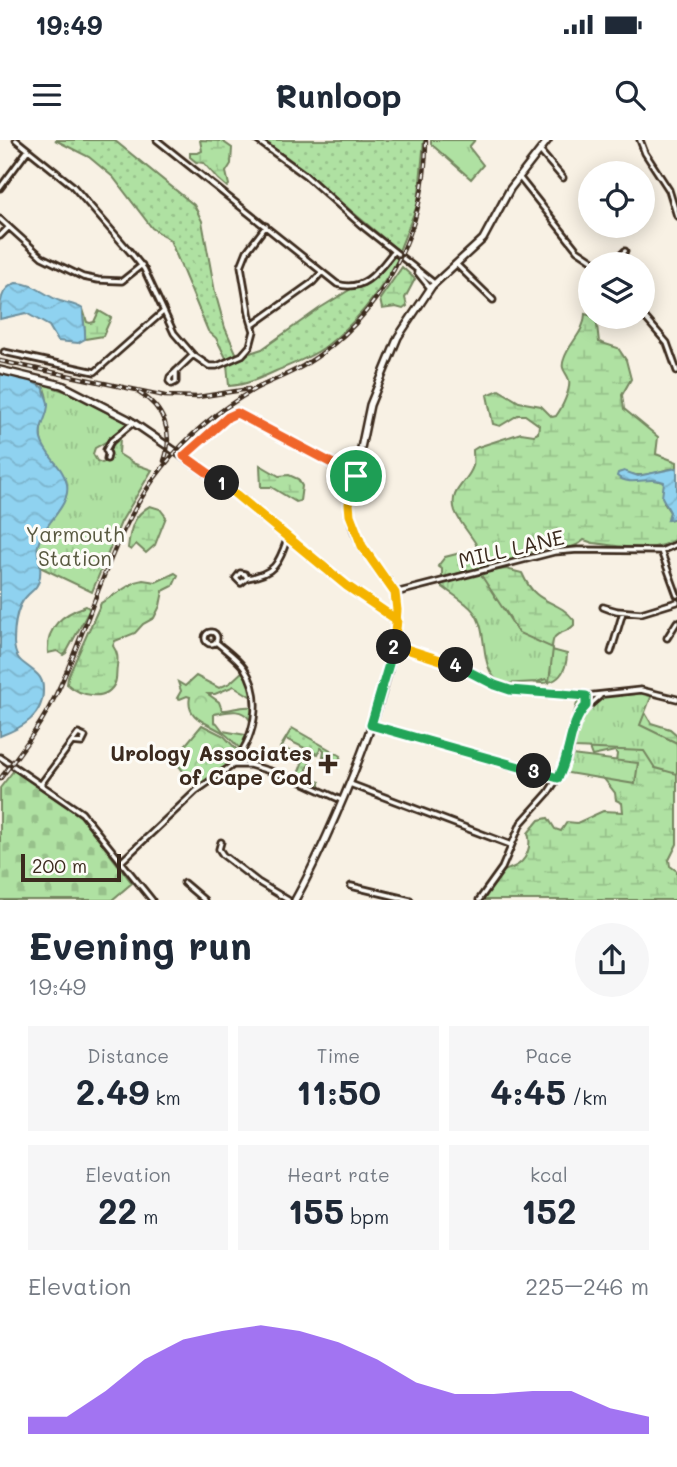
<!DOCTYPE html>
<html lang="en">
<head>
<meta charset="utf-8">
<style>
	:root { --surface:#fff; --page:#f6f6f7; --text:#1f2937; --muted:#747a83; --accent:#7c3aed }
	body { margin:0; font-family:Mali,sans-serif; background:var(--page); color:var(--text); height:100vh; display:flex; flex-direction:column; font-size:26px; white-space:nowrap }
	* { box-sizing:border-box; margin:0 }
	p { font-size:23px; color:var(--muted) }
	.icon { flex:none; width:38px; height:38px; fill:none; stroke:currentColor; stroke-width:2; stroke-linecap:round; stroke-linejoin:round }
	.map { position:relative; height:760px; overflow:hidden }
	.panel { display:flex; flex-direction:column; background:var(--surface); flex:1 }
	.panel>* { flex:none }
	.tools { position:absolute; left:578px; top:21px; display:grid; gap:14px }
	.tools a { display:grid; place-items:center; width:77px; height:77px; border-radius:50%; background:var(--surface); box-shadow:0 4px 18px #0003; font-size:35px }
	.scale { position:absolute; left:21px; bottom:18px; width:100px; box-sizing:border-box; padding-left:7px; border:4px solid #3b2a1e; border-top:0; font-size:19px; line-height:24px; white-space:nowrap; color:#3b2a1e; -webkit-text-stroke:5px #fdfcf7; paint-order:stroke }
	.pin { position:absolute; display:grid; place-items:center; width:60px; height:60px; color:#fff; margin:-30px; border:4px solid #fff; border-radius:50%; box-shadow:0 2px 7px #0007 }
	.km { position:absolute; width:35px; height:35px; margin:-18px; border-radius:50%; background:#222; color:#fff; font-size:19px; line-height:35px; text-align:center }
	.round { display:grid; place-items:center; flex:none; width:74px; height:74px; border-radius:37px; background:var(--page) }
	.headline { display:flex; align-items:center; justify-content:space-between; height:119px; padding:0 28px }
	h1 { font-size:38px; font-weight:800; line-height:52px }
	.figures { display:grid; grid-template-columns:repeat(3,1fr); gap:10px; height:119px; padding:7px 28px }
	.figures div { display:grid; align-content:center; border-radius:0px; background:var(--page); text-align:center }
	.figures b { font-size:35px; font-weight:800 }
	.figures small { font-size:19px; font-weight:400 }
	.figures p { font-size:19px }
	.chart { height:196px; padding:14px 28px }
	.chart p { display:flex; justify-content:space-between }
	.chart svg { width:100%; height:126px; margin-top:7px; fill:var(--accent); opacity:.7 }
	.status { display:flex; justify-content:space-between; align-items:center; height:49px; padding:0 35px; background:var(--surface); direction:ltr }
	.status svg { height:19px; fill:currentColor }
	header { display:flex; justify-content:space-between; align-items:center; height:91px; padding:0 28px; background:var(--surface); font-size:32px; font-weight:800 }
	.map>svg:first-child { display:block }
</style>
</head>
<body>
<div class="status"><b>19:49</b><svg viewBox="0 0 49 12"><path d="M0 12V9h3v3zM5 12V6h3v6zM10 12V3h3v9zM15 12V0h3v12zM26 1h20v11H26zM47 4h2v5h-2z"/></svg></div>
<header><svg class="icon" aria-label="menu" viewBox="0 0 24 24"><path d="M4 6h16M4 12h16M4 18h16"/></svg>Runloop<svg class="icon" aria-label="search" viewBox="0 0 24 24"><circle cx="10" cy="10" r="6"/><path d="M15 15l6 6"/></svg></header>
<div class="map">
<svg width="677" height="760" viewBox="0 0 677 760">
	<defs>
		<pattern id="grass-dots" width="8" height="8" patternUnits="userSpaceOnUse" patternTransform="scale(1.75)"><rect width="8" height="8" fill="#afe1a2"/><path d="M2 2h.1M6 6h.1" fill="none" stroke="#97c18b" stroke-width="1.8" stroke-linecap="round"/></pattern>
		<pattern id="forest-crowns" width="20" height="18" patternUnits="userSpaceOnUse" patternTransform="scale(1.75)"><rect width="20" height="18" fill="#afe1a2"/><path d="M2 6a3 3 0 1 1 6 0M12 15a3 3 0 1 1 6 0" fill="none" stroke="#97c18b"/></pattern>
		<pattern id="wetland-marsh" width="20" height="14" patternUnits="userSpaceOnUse" patternTransform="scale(1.75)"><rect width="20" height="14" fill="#afe1a2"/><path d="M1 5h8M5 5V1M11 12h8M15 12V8" fill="none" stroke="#97c18b"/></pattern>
		<pattern id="cemetery-stones" width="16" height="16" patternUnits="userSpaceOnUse" patternTransform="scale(1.75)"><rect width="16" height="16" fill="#afe1a2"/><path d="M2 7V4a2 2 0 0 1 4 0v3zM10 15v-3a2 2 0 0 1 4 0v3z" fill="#97c18b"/></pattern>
		<pattern id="park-tufts" width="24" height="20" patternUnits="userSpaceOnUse" patternTransform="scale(1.75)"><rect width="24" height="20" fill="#afe1a2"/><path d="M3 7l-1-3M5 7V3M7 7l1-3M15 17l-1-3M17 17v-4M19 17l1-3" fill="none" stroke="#97c18b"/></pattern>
		<pattern id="water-waves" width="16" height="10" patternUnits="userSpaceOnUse" patternTransform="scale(1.75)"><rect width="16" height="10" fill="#8fd2f0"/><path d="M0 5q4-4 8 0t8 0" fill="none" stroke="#7cb4cd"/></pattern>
	</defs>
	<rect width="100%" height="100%" fill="#f8f1e4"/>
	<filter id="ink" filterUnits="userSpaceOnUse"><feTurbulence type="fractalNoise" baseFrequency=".0143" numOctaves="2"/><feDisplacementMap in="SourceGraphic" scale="14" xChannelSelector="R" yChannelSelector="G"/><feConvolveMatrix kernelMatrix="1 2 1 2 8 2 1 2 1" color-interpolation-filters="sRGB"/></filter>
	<g filter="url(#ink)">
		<path fill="url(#grass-dots)" stroke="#758660" stroke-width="2" d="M55,0H114L194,65L202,81L215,152L225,188L237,215L227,220L216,198L208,191L170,100L152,88L113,37L89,17Z
			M261,0H424L418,63L399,111L300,28Z
			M394,116L398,119C380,152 355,184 325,207C310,218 292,224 276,231C261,238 246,245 229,246L227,225L250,213L262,209L320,168L351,149L363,147Z
			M292,588L341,616L338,622L323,616L324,610L321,608L318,614L315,613L286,599L282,607L311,623L307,627V637L320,642V645L298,634L303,621L280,608Z"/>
		<path fill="url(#forest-crowns)" stroke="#758660" stroke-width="2" d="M244,530L250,543L253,558L234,546L215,554H208L219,562L222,570C230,571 241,565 252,567L253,574L249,579C241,567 227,572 214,574V582L217,583L223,591L246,595L241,609C235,605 231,598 225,594C210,583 185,580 190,557L187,556L180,559L177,558L181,551L178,542L185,546L196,536L219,548L230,543Z
			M202,585L224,596L239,612L221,631L197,649L176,622L182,609Z"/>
		<path fill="url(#wetland-marsh)" stroke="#758660" stroke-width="2" d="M200,0L222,1L232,8L231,24L226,32L229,45L227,47L218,39L204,23L196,22L190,17V13H198L202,11Z
			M402,127L415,139L405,158L407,166L403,169L396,167L382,169L380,159Z
			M83,169L87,182L90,183L94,182L99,171L111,178L103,196L85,199C86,188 82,180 83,169Z
			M585,174L596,177L599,202L618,208L626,220L631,239L622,255L624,269L658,297L656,314L677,322V328C665,329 654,334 641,335C633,336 627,331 618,333L664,342V363L670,372L668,380L677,378V398C653,415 621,406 593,403L584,400C571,412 556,407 539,406L525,417L515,421L490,425L444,437L442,436V429L438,426L445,417L476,409V404C470,394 459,382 455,371C448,350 468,343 473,326C474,321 473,315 473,310L478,307L521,293L534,295L538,293L539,285L525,275H518L500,286L493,284L487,255L499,250L519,262L541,266L552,277L556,276C562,268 571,249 569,240C566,231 560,230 564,219C569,203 585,192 585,174Z
			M260,325L279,336L289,335L298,339L302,346L300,361L296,362L271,347H261Z
			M150,366L160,369L166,377L155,405L146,413L136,404L131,410L128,408C130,390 133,375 150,366Z
			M506,429L522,433C537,468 556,457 574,480V485C563,497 552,488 552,510L567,514C566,540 550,547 527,541L510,478L504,469L495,462L479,433Z
			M175,433L178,435L173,446L163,451L160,466L154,478L143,484L135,493L115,501L113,506C118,513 118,518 117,527C116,532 117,538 115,543C106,563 79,555 67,544L68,537L101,463L135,442L143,440L156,442Z
			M86,466L90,469L66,513L63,515L57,511L48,513C46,486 63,474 86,466Z
			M644,571L651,583L670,589L677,595V704L669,720L670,726L677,731V760H484C488,752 491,741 498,735C503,730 508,730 514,727C527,721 532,706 528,693L539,680L548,678L555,689L561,691L567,682L577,683L603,671L623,672L622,663L616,660L615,653L601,635L616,622L617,614L615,611L592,616L589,608Z"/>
		<path fill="url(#cemetery-stones)" stroke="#758660" stroke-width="2" d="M14,630L81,677L132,743L112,760H0V648Z"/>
		<path fill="url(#park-tufts)" stroke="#758660" stroke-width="2" d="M431,0H475L469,7L483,25L471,39L431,4Z
			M43,244L67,252L126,282C124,294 105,302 95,308L93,314L97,321L102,323L109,320L111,307L120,298L119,314L135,324L152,330L121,382L92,452L42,428C41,421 37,413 37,407C38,392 62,371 66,355C71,336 49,323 43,307C36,287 46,282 47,265C48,259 44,249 43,244Z
			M479,432L519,493L553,508L549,542L546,539L537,542L501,544C477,526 490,494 474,472C466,461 449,453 439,444Z
			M653,552L640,585L677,603V634L655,628L644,611L575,608L567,598L578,560L591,555Z
			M563,614L638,623L635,644L556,631Z"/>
		<path fill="url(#water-waves)" stroke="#6d8f9c" stroke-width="2" d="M16,143C35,143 44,155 60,161C69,164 75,164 83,169C82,180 86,188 85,199L78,203L58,201L49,186L26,173L0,179C0,163 0,148 16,143Z
			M0,234L27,239L44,248C44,253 47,259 48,263C49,276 38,285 41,299C45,316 64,327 67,344C71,367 42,384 38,405C35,414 44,424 39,441C36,450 32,450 26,457C16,467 14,489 14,502C15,524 26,522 38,535C42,539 43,544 43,549C44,576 22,588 0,596Z
			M677,328V378L668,380L670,372L662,357L664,342C649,335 631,348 617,336L618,333L624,331L638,336Z"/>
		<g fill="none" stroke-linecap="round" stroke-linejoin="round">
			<g stroke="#3b2a1e" stroke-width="9">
				<path id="street" d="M16,0L72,45L132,114L144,129L174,193L193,215L209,226H217L242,215L250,206L254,191L250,178L241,126L247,111L266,86
					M157,0L337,144C364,153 379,130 394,111
					M257,0L305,35L361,85L434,143
					M640,0L645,13L669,50L677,76
					M540,11L563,38
					M519,37L577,110L598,124
					M0,48L28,10
					M0,79L42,117L83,137L98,140L122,141L142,125
					M0,96L9,87
					M456,124L493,160
					M612,124L625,111
					M417,132L430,148
					M642,174L667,203L677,231
					M254,184L313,142L322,132
					M4,212L95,232L163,172
					M176,231V242L172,244L169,241L170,237L193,215
					M184,316L228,277L237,273L356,336
					M107,319L108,314L106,310L111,301L134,282
					M661,411L677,455
					M247,438L241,443L236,438L240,433L245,434L247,438C276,434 279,422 288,397
					M395,453L554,412L578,410L661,411L677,404
					M611,470L603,467L617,471L641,473L677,462
					M205 498a6 6 0 1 1 12 0a6 6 0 1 1-12 0Z
					M667,498L677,482
					M216,502C225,510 237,518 244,528C264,557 255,601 231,625
					M394,505L454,524L495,545L510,550L586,556L641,550L677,559
					M611,512L623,472
					M371,585L557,638
					M244,611L250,625
					M0,617L82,673L152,760
					M41,644L72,602L82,603L85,597L78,594L72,602
					M350,644L511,705
					M221,702L219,709L223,715L258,742L288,760
					M121,722L196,651L233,625H250L293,638L341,660
					M184,743L204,760
					M351,746L410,760
					M479,760L502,728L521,683L548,653L559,636L568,617L578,575L600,556"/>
			</g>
			<g stroke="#3b2a1e" stroke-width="10">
				<path id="secondary" d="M0,230L62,245L128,279L220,342L347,446L397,480
					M295,760C328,701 407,523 396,460C395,449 387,441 381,432C365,412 347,388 350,361L370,265L398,197L432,146L483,99L510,49L548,0"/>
			</g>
			<use href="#street" stroke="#fdfcf7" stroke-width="3.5"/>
			<use href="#secondary" stroke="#fdfcf7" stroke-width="5"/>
			<g stroke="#3b2a1e" stroke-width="4.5">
				<path id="rail" d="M0,221L165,256L198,257L249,249
					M139,253C164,267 174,294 164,321
					M0,639C22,610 45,580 60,546C94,473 112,390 163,327C188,295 220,269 255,249C271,241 287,235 303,226C382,178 426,91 426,0"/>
			</g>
			<use href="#rail" stroke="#fdfcf7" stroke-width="2" stroke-dasharray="5" stroke-linecap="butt"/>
		</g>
	</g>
	<g fill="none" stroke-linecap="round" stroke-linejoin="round" filter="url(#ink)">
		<g stroke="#fff" stroke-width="14">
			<path id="split-1" d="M222,343L184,316L228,277L237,273L356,336"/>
		</g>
		<g stroke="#fff" stroke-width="14">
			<path id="split-2" d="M222,343L347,446L397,480L394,507"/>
		</g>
		<g stroke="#fff" stroke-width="14">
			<path id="split-3" d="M394,507L371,585L534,631"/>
		</g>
		<g stroke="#fff" stroke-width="14">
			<path id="split-4" d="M456,525L495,545L510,550L586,556V566C569,582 571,615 558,638L534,631"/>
		</g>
		<g stroke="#fff" stroke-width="14">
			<path id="split-5" d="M356,336L349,364L350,375L362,406L395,453L397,470L394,505L456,525"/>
		</g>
		<use href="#split-1" stroke="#f0652b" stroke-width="9"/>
		<use href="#split-2" stroke="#f5b400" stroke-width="9"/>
		<use href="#split-3" stroke="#22a559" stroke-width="9"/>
		<use href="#split-4" stroke="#22a559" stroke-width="9"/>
		<use href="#split-5" stroke="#f5b400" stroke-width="9"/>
	</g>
	<path fill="#3b2a1e" stroke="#fdfcf7" stroke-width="2.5" d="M324.5 613.5h7v7h7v7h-7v7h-7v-7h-7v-7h7z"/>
	<g text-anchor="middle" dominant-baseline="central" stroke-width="6" stroke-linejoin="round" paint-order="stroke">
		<g font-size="21" fill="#58583f" stroke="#fdfcf7">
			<text x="75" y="393">Yarmouth<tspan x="75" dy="24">Station</tspan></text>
		</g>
		<g font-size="21" fill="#3b2a1e" stroke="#fdfcf7">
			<text transform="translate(511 408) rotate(-13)">MILL LANE</text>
		</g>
		<g font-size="21" font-weight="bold" fill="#3b2a1e" stroke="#fdfcf7" text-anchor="end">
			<text x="312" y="612">Urology Associates<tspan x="312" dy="24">of Cape Cod</tspan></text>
		</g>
	</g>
</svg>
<div class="tools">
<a><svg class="icon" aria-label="locate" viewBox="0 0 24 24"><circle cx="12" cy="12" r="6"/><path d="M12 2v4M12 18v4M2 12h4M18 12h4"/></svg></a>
<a><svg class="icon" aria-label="layers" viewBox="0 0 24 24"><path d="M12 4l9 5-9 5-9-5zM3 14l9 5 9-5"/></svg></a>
</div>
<div class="scale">200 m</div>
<div class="pin" style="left:356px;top:336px;background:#1e9e55"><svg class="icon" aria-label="arrive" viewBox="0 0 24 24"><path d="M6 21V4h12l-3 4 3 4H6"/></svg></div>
<b class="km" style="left:222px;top:343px">1</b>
<b class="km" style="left:394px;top:507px">2</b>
<b class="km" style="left:534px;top:631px">3</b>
<b class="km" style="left:456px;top:525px">4</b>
</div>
<section class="panel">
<div class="headline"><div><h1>Evening run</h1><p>19:49</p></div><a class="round"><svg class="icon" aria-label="share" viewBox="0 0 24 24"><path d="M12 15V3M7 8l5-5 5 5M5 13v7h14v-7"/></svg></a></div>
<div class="figures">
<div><p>Distance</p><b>2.49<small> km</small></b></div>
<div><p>Time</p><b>11:50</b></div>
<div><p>Pace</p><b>4:45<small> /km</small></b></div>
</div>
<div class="figures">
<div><p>Elevation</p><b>22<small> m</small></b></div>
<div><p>Heart rate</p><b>155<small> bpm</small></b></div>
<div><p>kcal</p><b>152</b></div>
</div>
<div class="chart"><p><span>Elevation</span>225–246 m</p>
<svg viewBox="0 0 160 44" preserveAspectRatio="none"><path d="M0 44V38L10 38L20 29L30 18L40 11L50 8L60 6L70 8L80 12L90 18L100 26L110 30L120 30L130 29L140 29L150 35L160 38V44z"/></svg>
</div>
</section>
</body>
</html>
